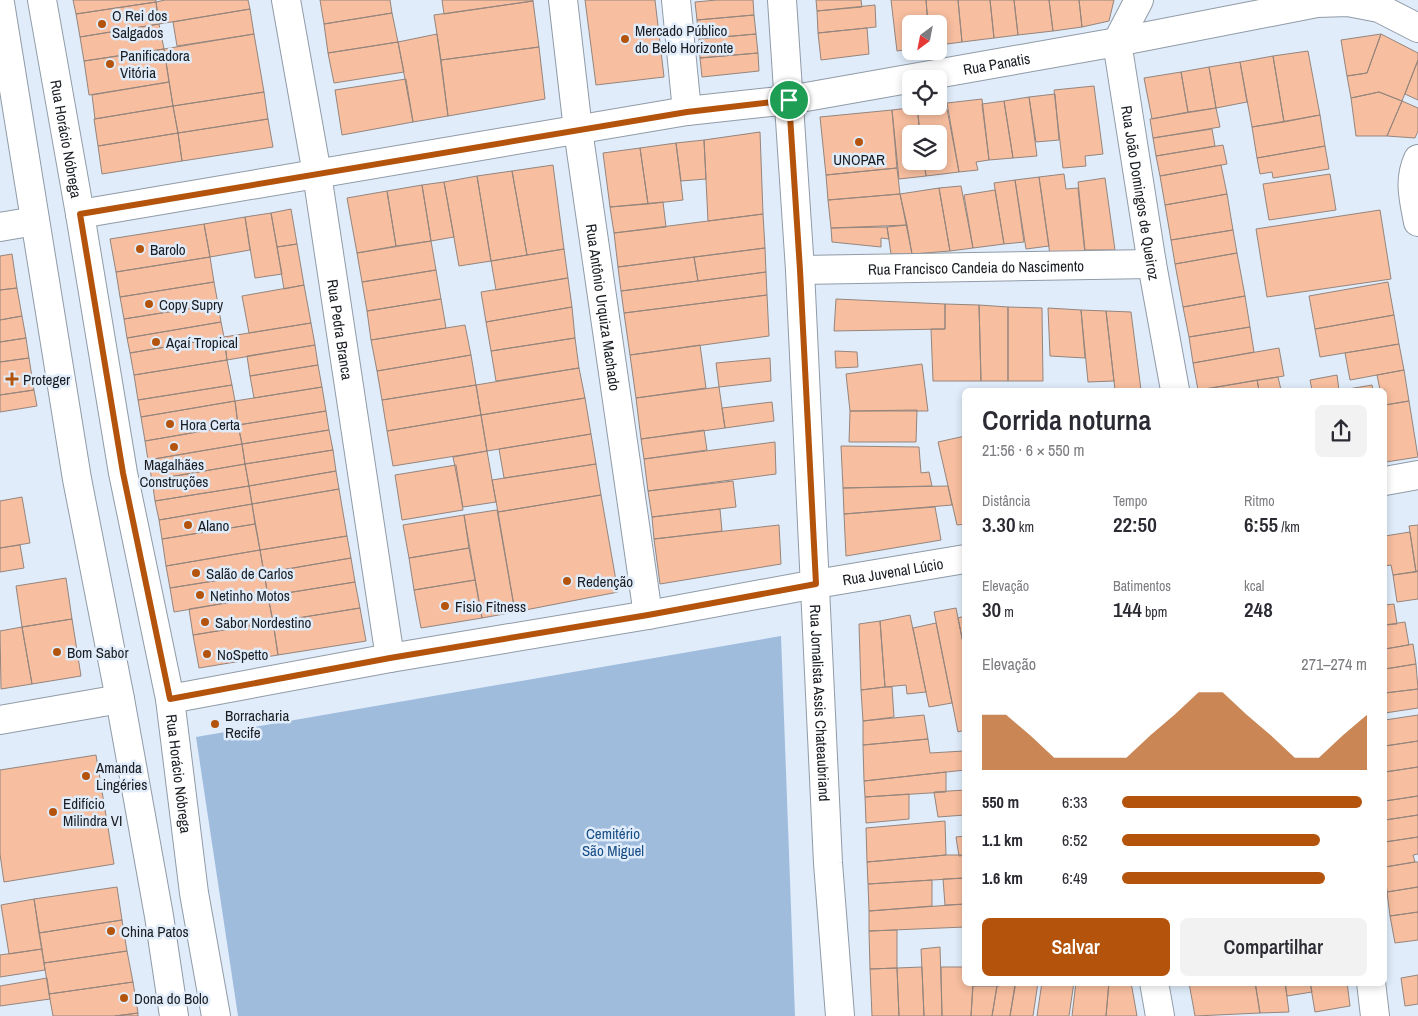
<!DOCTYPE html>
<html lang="pt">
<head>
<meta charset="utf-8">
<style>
	:root { --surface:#fff; --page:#f2f2f3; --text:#2b2b33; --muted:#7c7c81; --accent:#b4540c }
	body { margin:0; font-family:"Archivo Narrow",sans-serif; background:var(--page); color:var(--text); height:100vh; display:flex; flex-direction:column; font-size:19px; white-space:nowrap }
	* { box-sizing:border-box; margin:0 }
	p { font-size:16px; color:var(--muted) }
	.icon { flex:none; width:28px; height:28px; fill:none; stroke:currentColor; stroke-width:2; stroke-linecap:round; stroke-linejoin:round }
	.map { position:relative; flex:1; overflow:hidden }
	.details { position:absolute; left:962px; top:388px; width:425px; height:598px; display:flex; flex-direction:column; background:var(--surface); border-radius:8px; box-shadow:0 2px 8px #0003 }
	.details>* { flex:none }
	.needle { width:32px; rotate:212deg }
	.fabs { position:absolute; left:902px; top:15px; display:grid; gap:10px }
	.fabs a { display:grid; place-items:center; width:45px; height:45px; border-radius:8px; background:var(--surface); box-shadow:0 2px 8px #0003; font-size:25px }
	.pin { position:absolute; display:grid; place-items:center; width:42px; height:42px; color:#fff; margin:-21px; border:2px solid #fff; border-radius:50%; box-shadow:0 1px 5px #0007 }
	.round { display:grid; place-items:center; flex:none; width:52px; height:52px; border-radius:8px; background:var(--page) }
	.overview { display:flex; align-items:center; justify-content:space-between; height:85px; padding:0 20px }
	h1 { font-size:28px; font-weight:600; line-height:38px }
	.stats { display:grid; grid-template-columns:repeat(3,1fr); gap:8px; height:85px; padding:5px 20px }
	.stats div { display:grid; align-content:center }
	.stats b { font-size:21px; font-weight:600 }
	.stats small { font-size:14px; font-weight:400 }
	.stats p { font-size:14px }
	.chart { height:140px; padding:10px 20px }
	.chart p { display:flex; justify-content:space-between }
	.chart svg { width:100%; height:90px; margin-top:5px; fill:var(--accent); opacity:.7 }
	.primary-button { display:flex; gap:10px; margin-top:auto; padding:10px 20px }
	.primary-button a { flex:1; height:58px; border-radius:8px; background:var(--accent); color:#fff; font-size:20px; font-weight:600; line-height:58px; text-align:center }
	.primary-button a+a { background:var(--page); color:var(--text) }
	ul { padding:0 20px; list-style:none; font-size:16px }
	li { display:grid; grid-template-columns:80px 60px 1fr; align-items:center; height:38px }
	li i { height:12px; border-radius:6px; background:var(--accent) }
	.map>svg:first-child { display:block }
</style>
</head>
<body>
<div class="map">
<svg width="1418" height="1016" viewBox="0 0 1418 1016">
	<rect width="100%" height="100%" fill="#e0ecfa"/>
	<path fill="#a0bcdd" d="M781,636L795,1016H238L196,737Z"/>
	<path fill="#f7be9f" stroke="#95857d" d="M73,0H156V2L76,14Z
		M165,0H248L250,9L159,24L156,2Z
		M320,0H390L392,13L324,24Z
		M442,0H533V1L444,14Z
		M585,0H655L664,77L596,85Z
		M717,0H753L754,15L697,20L695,2Z
		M816,0H861L862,7L817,11Z
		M891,0H926L928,24H911V49L897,51Z
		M926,0H958L962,42L939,45V24H928Z
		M958,0H990L994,38L962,42Z
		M990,0H1014L1018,35L994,38Z
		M1014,0H1049L1053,31L1018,35Z
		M1049,0H1079L1082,27L1053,31Z
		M1079,0H1114L1109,21L1082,27Z
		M533,1L539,47L441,60L434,15Z
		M156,2L159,24L80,37L76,14Z
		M875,5L876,27L818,33L817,11Z
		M250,9L254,34L177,46L173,22Z
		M392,13L398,42L328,53L324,24Z
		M754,15L756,34L699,39L697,20Z
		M159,24L164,49L84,61L80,37Z
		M867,28L869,54L821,60L818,33Z
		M254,34L264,92L173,106L164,49Z
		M437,34L448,116L413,122L398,42Z
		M756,34L758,53L700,58L699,39Z
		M1381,34L1418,53V60L1402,101L1379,92L1351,98L1347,76L1367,73Z
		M1381,34L1367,73L1347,76L1341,40Z
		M398,42L404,72L334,83L328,53Z
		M539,47L545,99L448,116L441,60Z
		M164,49L169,82L89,95L84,61Z
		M1308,51L1320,115L1284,122L1273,56Z
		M758,53L759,71L702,77L700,58Z
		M1273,56L1284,122L1252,127L1240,62Z
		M1418,60V100L1405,94Z
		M1240,62L1247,102L1216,108L1209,67Z
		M1209,67L1216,108L1188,112L1181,72Z
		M1181,72L1188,112L1152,119L1144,78Z
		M406,79L413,122L342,135L335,90Z
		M169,82L173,106L95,119L92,95Z
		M1094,86L1103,154L1085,156L1086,166L1063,168L1054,90Z
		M264,92L268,119L178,133L173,106Z
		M1379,92L1402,101L1387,136H1356L1351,98Z
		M1055,94L1059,140L1036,142L1029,97Z
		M1029,97L1037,156L1013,158L1004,101Z
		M982,99L989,160L976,162L978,170L959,172L947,103Z
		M1004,101L1013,158L989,160L982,104Z
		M1402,101L1418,108V131L1415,138L1387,136Z
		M173,106L178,133L98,146L94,119Z
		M917,107L920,134H911V161H924L926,176L899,179L892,110Z
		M1216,108L1220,127L1153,138L1150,119Z
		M947,109L959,172L926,176L924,161H939V134H920L918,114Z
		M892,110L897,168L826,175L820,117Z
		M1320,115L1325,146L1257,158L1252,127Z
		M268,119L273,147L182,161L178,133Z
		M1212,129L1215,146L1156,156L1153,138Z
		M760,132L763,214L708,221L704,140Z
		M178,133L182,161L102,174L98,146Z
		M704,140L706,179L681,181L676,143Z
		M676,143L683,200L648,204L640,148Z
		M1223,145L1227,164L1160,176L1156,156Z
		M1325,146L1329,169L1273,178L1272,172L1260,174L1257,158Z
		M640,148L648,204L610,207L603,153Z
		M553,165L564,249L527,255L512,171Z
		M1221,165L1227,194L1165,205L1160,176Z
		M897,168L900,194L828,200L826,175Z
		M512,171L527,255L491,261L477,176Z
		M1064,174L1066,189L1078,188L1085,254L1050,255L1039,177Z
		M1330,174L1336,210L1269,220L1263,184Z
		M477,176L491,261L459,266L444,182Z
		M1039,177L1049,246L1026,249L1015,180Z
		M1105,178L1115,250H1085L1078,182Z
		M1015,180L1024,242L1004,244L994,183Z
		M444,182L454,237L431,241L422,185Z
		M422,185L431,241L396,246L387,191Z
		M961,186L973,248L950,251L939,188Z
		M939,188L950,251L912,254L900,194Z
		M995,190L1004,244L973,248L964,195Z
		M387,191L396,246L357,253L347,198Z
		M900,194L907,225L831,228L828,200Z
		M1227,194L1233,230L1171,240L1165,205Z
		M663,202L666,227L614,233L610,207Z
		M291,209L297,244L277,247L271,213Z
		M1380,210L1391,279L1267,297L1256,229Z
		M271,213L282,274L255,278L245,217Z
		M763,214L765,248L618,267L614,233Z
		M245,217L250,250L210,257L204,224Z
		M204,224L210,257L116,272L110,239Z
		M907,225L912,254H891L887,227Z
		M887,227L889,239L881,238V247L832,242L831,228Z
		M1233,230L1237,253L1175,264L1171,240Z
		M431,241L436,270L362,282L357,253Z
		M297,244L304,285L284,289L277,247Z
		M765,248L766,272L698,281L694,257Z
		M564,249L568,278L496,290L491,261Z
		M1237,253L1245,296L1183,307L1175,264Z
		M12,254L17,288L0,290V256Z
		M210,257L214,282L120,297L116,272Z
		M694,257L698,281L621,291L618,267Z
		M436,270L441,299L367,311L362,282Z
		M766,272L767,295L624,313L621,291Z
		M568,278L572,307L486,322L481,292Z
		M214,282L218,304L124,319L120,297Z
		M1388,282L1394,315L1315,329L1309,296Z
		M304,285L311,323L249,333L242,296Z
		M17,288L22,316L0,320V290Z
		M767,295L769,336L630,355L624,313Z
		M1245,296L1250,327L1189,337L1183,307Z
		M441,299L446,328L371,340L367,311Z
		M836,299L945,304V329L834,331Z
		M218,304L221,322L127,338L124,319Z
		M945,304L979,305L981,381H933L931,329H945Z
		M979,305L1008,307V381H981Z
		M572,307L575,338L491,351L486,322Z
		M1008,307L1042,308L1043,381H1008Z
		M1048,308L1081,310L1085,358L1050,356Z
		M1081,310L1106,311L1114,381L1088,382Z
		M1106,311L1131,312L1141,390H1115Z
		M1394,315L1399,344L1320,357L1315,329Z
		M22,316L26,338L0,342V320Z
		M221,322L224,337L130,353L127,338Z
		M311,323L315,345L227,360L224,337Z
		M465,325L471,355L377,371L371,340Z
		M1250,327L1254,352L1193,363L1189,337Z
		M224,337L227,360L134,375L130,353Z
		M26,338L29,358L0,362V342Z
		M575,338L579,368L496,381L491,351Z
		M1399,344L1404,370L1350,380L1345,353Z
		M315,345L318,365L250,376L247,356Z
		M700,345L706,388L636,398L630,355Z
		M1279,348L1284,376L1198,390L1193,363Z
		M835,351L857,352L858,367L836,368Z
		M471,355L476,385L382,400L377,371Z
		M29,358L34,390L0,395V362Z
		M770,358L771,381L719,387L716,363Z
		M227,360L232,385L138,400L134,375Z
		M922,364L928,411H850L846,374Z
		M318,365L322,387L254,398L250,376Z
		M579,368L585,398L481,415L476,385Z
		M1404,370L1409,401L1385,405V390H1380L1377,375Z
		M1337,375L1339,390H1312L1310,380Z
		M1278,377L1281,390H1259L1257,380Z
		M1257,380L1259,390H1201Z
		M232,385L235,401L141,417L138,400Z
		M476,385L481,415L387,431L382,400Z
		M1372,385L1373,390H1342Z
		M322,387L326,411L238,425L235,401Z
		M719,387L725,428L641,439L636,398Z
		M34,390L37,406L0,412V395Z
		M585,398L591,434L487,451L481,415Z
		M235,401L238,425L145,441L141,417Z
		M1409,401L1418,457L1386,462L1385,405Z
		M772,402L774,421L725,428L722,408Z
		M917,410L916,442H849L850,411Z
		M326,411L329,430L242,444L238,425Z
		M481,415L487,451L393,466L387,431Z
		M238,425L242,444L148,460L145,441Z
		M329,430L333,450L245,464L242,444Z
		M704,430L707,450L644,459L641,439Z
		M591,434L596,464L504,478L499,449Z
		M965,436V524L957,525L938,442Z
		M775,442L776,474L648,491L644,459Z
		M242,444L245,464L152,480L148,460Z
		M841,446L919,447L921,473L929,472L932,486L843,488Z
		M333,450L336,471L249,486L245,464Z
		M487,451L496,502L463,507L453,457Z
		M245,464L249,486L155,501L152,480Z
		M596,464L601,495L498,512L492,480Z
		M456,465L463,510L402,520L395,475Z
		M336,471L339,489L252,504L249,486Z
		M733,481L736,507L652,517L648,491Z
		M249,486L252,504L159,520L155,501Z
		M948,486L952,505L844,514L843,488Z
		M339,489L347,536L260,550L252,504Z
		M601,495L618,592L515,612L498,512Z
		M22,497L30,543L0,548V501Z
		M252,504L255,524L162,539L159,520Z
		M935,507L941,540L846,556L844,514Z
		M720,509L722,531L654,539L652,517Z
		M497,510L515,612L482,618L464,515Z
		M464,515L469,548L409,558L403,525Z
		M255,524L260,550L166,566L162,539Z
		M779,525L781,564L660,584L654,539Z
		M1418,525V571L1416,572L1409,526Z
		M1410,532L1416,572L1393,575L1391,565L1385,566V536Z
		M347,536L351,558L264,573L260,550Z
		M20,545L24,568L0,572V548Z
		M469,548L475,580L414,590L409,558Z
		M260,550L264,573L170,588L166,566Z
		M351,558L355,582L268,596L264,573Z
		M1418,571V599L1397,602L1393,575Z
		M264,573L268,596L174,612L170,588Z
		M66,578L72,619L22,627L16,586Z
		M475,580L482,618L421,628L414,590Z
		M355,582L360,608L273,622L268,596Z
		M268,596L273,622L193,635L189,609Z
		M1394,604L1397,624L1385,625V605Z
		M360,608L366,641L278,655L273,622Z
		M956,608L965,653V730L958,732L934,612Z
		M910,615L926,692L907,694L906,685L885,687L880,621Z
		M965,616V653L958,618Z
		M72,619L81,676L32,684L22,627Z
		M880,621L885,687L861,690L859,624Z
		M273,622L278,655L199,668L193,635Z
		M1405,622L1409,645L1385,649V625Z
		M936,623L952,703L929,707L913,628Z
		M22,627L32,684L1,689L0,631Z
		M1413,644L1416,664L1385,669V649Z
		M1416,664L1418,689L1385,693V669Z
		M885,687H892L894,717L863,721L861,690Z
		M1418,689V708L1385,713V693Z
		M924,715L928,739L863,745V721Z
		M1418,715V741L1385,746V720Z
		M928,739L930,753L964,751L965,770L864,781L863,745Z
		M1418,741V767L1385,772V746Z
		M96,755L114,864L4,882L0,854V770Z
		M1418,767V796L1385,801V772Z
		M946,772V792L865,797L864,781Z
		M965,790V815L938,817L934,792Z
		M909,794V819L866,823L865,797Z
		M1418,796V815L1385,820V801Z
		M1418,815V837L1385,842V820Z
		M945,821L946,855L867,862L866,828Z
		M965,836V855L959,856L956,837Z
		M1418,837V854L1413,855L1415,862L1385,867V842Z
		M946,855H965V878L868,884L867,862Z
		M1415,862H1418V887L1387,892L1385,867Z
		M965,878V904L945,905L943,879Z
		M932,880V906L869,911L868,884Z
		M117,887L122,920L39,933L34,899Z
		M1418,887V912L1390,916L1387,892Z
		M34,899L42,949L9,954L1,905Z
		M965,904V927L869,931V911Z
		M1418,912V940L1395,943L1390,916Z
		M122,920L127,951L44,963L39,933Z
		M897,930V968L870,969L869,931Z
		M940,947L942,1016H924L921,949Z
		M42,949L45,970L0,977V955Z
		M127,951L133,982L49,994L44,963Z
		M922,967L924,1016H899L897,968Z
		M941,967H965V982H973L971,1016H942Z
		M897,968L899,1016H872L870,969Z
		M1418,975V1004L1405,1006L1401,978Z
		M47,978L50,999L0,1006V986Z
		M133,982L138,1013L115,1016H53L49,994Z
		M1016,982H1038L1033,1016H1010Z
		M1042,982H1074L1069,1016H1037Z
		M1076,982H1109L1106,1016H1072Z
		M1109,982H1131L1137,1016H1106Z
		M1255,982H1285L1289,1012L1260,1013Z
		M1255,982L1260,1013L1195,1016L1189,983Z
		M1285,982H1310L1312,992L1287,996Z
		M1310,982H1347L1350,1006L1315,1012Z
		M1015,984L1010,1016H992L997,986Z
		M973,986H997L992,1016H971Z
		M138,1013V1016H115Z"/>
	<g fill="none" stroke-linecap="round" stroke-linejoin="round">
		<g stroke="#909ba7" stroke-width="30">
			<g id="minor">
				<path id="s1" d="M286,0L317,174L390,658"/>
				<path id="s2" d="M563,0L578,130L648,615"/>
				<path d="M676,0L687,111"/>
				<path id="s3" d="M782,0L800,270L828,863L840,1016"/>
				<path id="s4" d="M1139,0L1117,42L1152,264L1175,390"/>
				<path d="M1418,159C1408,181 1414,200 1418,222"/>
				<path id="s5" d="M80,214L687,111L789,100L1117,42L1317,3L1348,2L1379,8L1418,28"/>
				<path d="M0,227L35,221"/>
				<path id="s6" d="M800,270L1152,264"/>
				<path d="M1385,481L1418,475"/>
				<path id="s7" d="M170,699L390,658L648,615L816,584L965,559"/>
				<path d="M0,720L120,699"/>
				<path d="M1154,982L1160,1016"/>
				<path d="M1371,982L1375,1016"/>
			</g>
		</g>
		<g stroke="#909ba7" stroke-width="30">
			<g id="major">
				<path id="s8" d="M42,0L80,214L123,473L170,699L194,893L216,1016"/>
				<path d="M0,3L77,479L120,699L159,916L174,1016"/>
			</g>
		</g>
		<use href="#minor" stroke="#fff" stroke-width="28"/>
		<use href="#major" stroke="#fff" stroke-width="28"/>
	</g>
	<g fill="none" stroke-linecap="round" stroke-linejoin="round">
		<g stroke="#fff" stroke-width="10">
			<path id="route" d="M789,100L800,270L816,584L648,615L390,658L170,699L123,473L80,214L687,112Z"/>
		</g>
		<use href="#route" stroke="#b4540c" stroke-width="6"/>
	</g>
	<g fill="#b4540c" stroke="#e0ecfa" stroke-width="2">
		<circle cx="102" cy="24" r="5"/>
		<circle cx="625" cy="39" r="5"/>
		<circle cx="110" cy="64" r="5"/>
		<circle cx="859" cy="142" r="5"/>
		<circle cx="140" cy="249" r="5"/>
		<circle cx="149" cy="304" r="5"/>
		<circle cx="156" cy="342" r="5"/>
		<path d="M9.5 371.5h5v5h5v5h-5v5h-5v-5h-5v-5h5z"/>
		<circle cx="170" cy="424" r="5"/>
		<circle cx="174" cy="447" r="5"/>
		<circle cx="188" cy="525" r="5"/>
		<circle cx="196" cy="573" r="5"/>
		<circle cx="567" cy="581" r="5"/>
		<circle cx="200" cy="595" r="5"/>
		<circle cx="445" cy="606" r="5"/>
		<circle cx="205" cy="622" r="5"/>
		<circle cx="57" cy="652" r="5"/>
		<circle cx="207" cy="654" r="5"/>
		<circle cx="215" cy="724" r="5"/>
		<circle cx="86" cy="776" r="5"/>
		<circle cx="53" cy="812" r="5"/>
		<circle cx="111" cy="931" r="5"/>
		<circle cx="124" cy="998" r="5"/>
	</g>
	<g text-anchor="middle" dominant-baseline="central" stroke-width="5" stroke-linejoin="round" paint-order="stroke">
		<g font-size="15" fill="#191d22" stroke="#e0ecfa" text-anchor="start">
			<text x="112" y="15">O Rei dos<tspan x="112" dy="17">Salgados</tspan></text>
			<text x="635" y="30">Mercado Público<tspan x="635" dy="17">do Belo Horizonte</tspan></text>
			<text x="120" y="55">Panificadora<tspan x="120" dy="17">Vitória</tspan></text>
			<text x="859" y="159" text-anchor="middle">UNOPAR</text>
			<text x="150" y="249">Barolo</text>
			<text x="159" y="304">Copy Supry</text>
			<text x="166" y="342">Açaí Tropical</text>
			<text x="23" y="379">Proteger</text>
			<text x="180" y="424">Hora Certa</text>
			<text x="174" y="464" text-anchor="middle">Magalhães<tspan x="174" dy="17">Construções</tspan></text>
			<text x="198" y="525">Alano</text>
			<text x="206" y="573">Salão de Carlos</text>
			<text x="577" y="581">Redenção</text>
			<text x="210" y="595">Netinho Motos</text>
			<text x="455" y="606">Fisio Fitness</text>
			<text x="215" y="622">Sabor Nordestino</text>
			<text x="67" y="652">Bom Sabor</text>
			<text x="217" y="654">NoSpetto</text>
			<text x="225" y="715">Borracharia<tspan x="225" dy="17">Recife</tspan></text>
			<text x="96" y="767">Amanda<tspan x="96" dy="17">Lingéries</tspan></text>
			<text x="63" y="803">Edifício<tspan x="63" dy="17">Milindra VI</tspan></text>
			<text x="121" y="931">China Patos</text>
			<text x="134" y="998">Dona do Bolo</text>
		</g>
		<g font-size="15" fill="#191d22" stroke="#e0ecfa">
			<text stroke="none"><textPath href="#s5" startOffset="929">Rua Panatis</textPath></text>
			<text stroke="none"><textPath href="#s8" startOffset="141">Rua Horácio Nóbrega</textPath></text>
			<text stroke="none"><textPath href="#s4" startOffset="200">Rua João Domingos de Queiroz</textPath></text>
			<text stroke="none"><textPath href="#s6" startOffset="176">Rua Francisco Candeia do Nascimento</textPath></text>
			<text stroke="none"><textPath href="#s2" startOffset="310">Rua Antônio Urquiza Machado</textPath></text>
			<text stroke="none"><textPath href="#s1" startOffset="334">Rua Pedra Branca</textPath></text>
			<text stroke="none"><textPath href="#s7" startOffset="734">Rua Juvenal Lúcio</textPath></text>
			<text stroke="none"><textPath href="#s3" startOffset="704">Rua Jornalista Assis Chateaubriand</textPath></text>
			<text stroke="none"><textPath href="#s8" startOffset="786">Rua Horácio Nóbrega</textPath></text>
		</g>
		<g font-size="15" fill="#154c84" stroke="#e0ecfa">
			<text x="613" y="833">Cemitério<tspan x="613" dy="17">São Miguel</tspan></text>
		</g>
	</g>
</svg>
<div class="fabs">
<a><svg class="needle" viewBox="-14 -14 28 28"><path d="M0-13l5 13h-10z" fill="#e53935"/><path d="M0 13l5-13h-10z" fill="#7c7c81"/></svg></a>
<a><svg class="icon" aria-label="locate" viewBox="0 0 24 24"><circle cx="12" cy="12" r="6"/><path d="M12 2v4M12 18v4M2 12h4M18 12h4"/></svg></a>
<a><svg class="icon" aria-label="layers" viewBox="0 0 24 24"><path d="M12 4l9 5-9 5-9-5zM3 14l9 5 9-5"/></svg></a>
</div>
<div class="pin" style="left:789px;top:100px;background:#1e9e55"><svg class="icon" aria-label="arrive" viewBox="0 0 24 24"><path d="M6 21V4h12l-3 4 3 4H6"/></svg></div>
<section class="details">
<div class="overview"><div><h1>Corrida noturna</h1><p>21:56 · 6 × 550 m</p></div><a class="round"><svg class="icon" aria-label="share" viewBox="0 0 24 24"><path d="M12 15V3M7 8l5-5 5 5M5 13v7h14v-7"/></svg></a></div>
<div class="stats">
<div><p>Distância</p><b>3.30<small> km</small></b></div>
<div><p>Tempo</p><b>22:50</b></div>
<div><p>Ritmo</p><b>6:55<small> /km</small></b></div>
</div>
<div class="stats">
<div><p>Elevação</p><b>30<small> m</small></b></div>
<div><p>Batimentos</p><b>144<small> bpm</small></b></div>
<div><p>kcal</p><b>248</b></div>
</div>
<div class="chart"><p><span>Elevação</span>271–274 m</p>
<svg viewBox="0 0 160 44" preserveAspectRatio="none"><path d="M0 44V17L10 17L20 27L30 38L40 38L50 38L60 38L70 27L80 17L90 6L100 6L110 17L120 27L130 38L140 38L150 27L160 17V44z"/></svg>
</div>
<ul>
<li><b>550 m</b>6:33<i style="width:98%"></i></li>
<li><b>1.1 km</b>6:52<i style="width:81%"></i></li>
<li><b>1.6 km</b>6:49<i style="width:83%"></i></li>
</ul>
<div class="primary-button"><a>Salvar</a><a>Compartilhar</a></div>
</section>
</div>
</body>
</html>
